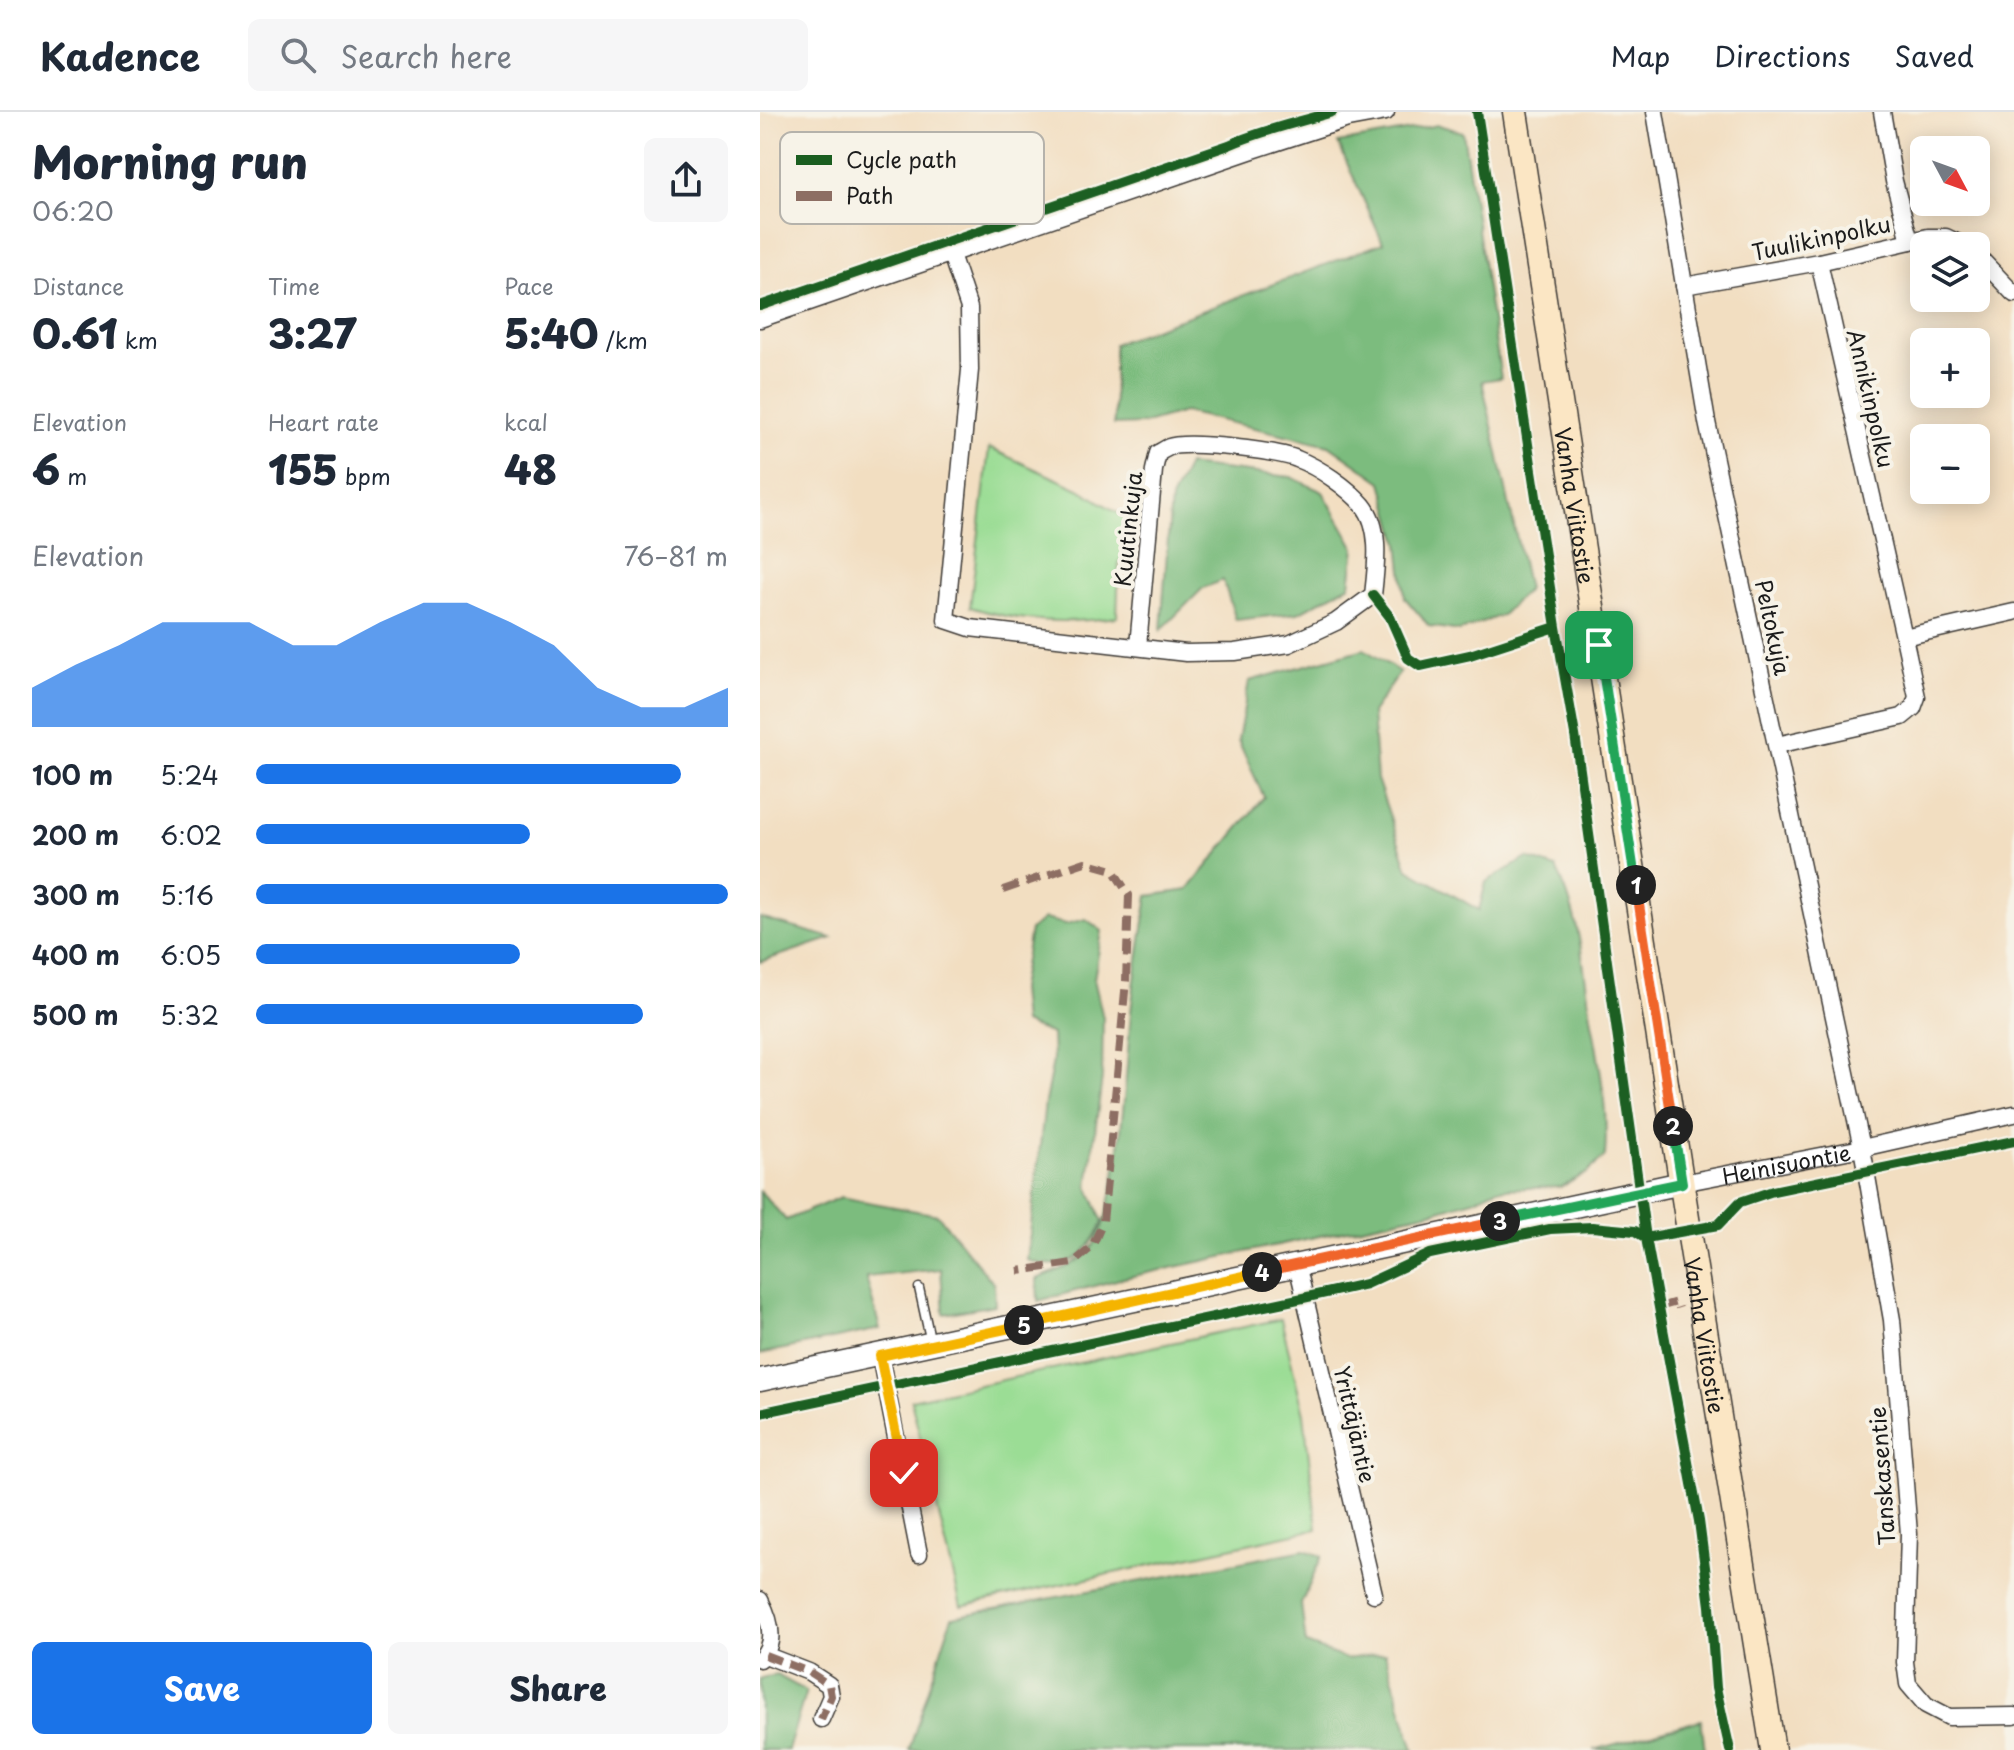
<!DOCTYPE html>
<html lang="en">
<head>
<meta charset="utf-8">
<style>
	:root { --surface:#fff; --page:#f6f6f7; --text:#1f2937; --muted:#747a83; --line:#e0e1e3; --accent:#1a73e8 }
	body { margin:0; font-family:"Playpen Sans",sans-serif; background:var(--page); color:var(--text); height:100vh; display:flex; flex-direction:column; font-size:30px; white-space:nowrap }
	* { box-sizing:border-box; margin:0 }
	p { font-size:26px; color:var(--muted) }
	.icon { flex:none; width:44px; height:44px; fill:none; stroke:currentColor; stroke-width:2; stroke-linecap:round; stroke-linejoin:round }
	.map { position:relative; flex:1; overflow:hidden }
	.panel { display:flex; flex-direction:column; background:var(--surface); width:760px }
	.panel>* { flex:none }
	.needle { width:52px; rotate:131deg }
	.fabs { position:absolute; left:1150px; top:24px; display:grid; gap:16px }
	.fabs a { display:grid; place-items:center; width:80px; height:80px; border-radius:12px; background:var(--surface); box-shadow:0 4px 20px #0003; font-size:40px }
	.pin { position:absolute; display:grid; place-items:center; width:68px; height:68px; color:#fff; margin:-34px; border-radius:16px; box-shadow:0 4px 12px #0006 }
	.km { position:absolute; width:40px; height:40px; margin:-20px; border-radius:50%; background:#222; color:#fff; font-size:22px; line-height:40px; text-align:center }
	.round { display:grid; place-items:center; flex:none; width:84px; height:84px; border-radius:12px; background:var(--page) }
	.headline { display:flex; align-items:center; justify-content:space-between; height:136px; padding:0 32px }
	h1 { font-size:44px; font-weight:800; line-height:60px }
	.figures { display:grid; grid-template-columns:repeat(3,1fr); gap:12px; height:136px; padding:8px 32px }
	.figures div { display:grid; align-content:center }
	.figures b { font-size:40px; font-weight:800 }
	.figures small { font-size:22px; font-weight:400 }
	.figures p { font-size:22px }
	.chart { height:224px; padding:16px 32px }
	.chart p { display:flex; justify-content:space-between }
	.chart svg { width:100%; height:144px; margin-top:8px; fill:var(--accent); opacity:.7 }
	.cta { display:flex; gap:16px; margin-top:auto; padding:16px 32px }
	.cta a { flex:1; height:92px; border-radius:12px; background:var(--accent); color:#fff; font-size:32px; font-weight:800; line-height:92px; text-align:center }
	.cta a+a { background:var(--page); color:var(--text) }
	ul { padding:0 32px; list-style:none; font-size:26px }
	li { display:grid; grid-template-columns:128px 96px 1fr; align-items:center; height:60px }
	li i { height:20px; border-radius:10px; background:var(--accent) }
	header { display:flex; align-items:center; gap:48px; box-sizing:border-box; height:112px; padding:0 40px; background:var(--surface); border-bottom:2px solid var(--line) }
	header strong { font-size:38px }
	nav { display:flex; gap:44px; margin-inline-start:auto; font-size:28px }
	.search { width:560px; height:72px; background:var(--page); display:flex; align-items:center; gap:20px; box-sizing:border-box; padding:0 28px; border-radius:12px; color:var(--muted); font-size:30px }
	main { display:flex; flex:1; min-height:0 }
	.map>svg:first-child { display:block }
</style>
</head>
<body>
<header>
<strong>Kadence</strong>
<div class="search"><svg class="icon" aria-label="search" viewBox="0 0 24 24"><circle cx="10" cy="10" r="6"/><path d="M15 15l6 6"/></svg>Search here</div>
<nav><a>Map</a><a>Directions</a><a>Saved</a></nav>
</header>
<main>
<section class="panel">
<div class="headline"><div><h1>Morning run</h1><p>06:20</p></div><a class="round"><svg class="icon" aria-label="share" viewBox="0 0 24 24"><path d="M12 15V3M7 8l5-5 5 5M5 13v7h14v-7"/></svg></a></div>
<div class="figures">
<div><p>Distance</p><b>0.61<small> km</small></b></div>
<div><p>Time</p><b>3:27</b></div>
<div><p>Pace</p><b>5:40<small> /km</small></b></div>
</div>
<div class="figures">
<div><p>Elevation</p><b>6<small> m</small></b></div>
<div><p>Heart rate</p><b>155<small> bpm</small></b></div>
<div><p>kcal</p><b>48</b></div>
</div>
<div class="chart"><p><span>Elevation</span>76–81 m</p>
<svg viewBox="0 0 160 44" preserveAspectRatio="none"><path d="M0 44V32L10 25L20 19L30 12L40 12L50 12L60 19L70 19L80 12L90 6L100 6L110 12L120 19L130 32L140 38L150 38L160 32V44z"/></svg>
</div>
<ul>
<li><b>100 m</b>5:24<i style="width:90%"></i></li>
<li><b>200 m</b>6:02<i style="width:58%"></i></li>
<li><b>300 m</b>5:16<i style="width:100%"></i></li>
<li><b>400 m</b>6:05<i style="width:56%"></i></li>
<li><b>500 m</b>5:32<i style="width:82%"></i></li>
</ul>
<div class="cta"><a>Save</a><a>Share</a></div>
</section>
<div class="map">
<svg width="1254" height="1638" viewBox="0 0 1254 1638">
	<rect width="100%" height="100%" fill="#f7f3e8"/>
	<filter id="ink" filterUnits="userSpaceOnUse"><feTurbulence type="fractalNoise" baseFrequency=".0125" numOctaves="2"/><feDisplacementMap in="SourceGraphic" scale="16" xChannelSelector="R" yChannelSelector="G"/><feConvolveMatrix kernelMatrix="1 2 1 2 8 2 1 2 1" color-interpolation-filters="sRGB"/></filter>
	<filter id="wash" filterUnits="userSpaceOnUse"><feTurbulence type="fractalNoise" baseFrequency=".006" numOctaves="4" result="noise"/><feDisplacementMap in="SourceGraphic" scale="32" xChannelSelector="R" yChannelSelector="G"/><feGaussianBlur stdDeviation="1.8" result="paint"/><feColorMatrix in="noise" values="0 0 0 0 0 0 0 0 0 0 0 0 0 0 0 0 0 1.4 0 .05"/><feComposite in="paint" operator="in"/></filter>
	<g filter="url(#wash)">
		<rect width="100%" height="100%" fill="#f2dec1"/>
		<path fill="#9bdd95" stroke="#5c7c58" stroke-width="2" d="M229,336L319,377L366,406L367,440L359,450L357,505C309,512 257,510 210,495Z
			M521,1207L544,1302L557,1417L201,1494L151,1288Z"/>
		<path fill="#7cbc7e" stroke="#4c6c4d" stroke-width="2" d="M678,13L703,20L741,266L722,269L768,477L742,503L700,519L669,514L645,486L639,431L622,370L569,333L424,300L382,312L354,313V232L623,131L578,31Z
			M428,353L531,365L563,380L595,436L590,473L538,501L476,508L463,468L443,476L401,518L411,387Z
			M604,537L640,560L612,601L617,667L648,757L719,798L726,770L767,746L796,756C820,802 823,854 831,904C839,951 849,997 845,1044L827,1061L801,1075L737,1077L716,1087L676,1099L364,1166L278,1189L277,1167C294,1160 317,1153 330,1138C361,1101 366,953 371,900C375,861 382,823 388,784L428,778L504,685L478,628L489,569Z
			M0,806L72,826L0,850Z
			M284,807L306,812L326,807L342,819L334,867L343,906L342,966L328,1074L343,1110C327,1146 306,1161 267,1148L285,990L293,949L292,922L263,911L260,877L270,818Z
			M0,1079L26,1108L81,1085L178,1103L234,1172L235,1193L184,1202L181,1157L106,1165L120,1217L0,1242Z
			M544,1438L562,1444L541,1492L546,1532L586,1547L625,1541L654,1638H149L192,1505Z
			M15,1562L46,1579L28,1638H0V1568Z
			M941,1608L945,1638H834Z"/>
	</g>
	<g filter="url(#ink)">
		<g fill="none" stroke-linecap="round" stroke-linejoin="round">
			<g stroke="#3c3935" stroke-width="11">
				<path id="service" d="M159,1176L171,1231"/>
			</g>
			<g stroke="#3c3935" stroke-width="19">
				<g id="minor">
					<path d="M895,0L947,310L1102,1036L1132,1208L1149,1422L1145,1550L1148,1572L1166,1593L1189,1605L1254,1604"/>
					<path d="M1122,0L1134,69L1150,129"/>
					<path d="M190,139L209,196L210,258L186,508L210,516L426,541L475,540L529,532L576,510L613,483C616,456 622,416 603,393C587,375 560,356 537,347C519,339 426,328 409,335C405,337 402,339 398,341L394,358L378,534"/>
					<path d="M1216,142L1254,182"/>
					<path d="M1059,150L1144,525"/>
					<path d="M924,174L1059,150L1168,125H1186L1205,134"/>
					<path d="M0,207L490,39L588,7L626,0"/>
					<path d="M1017,633L1142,605L1153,596L1157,585L1144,525L1254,500"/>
					<path id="s1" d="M922,1071L1102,1036L1254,1002"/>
					<path d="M537,1152L614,1482"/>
					<path d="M120,1244L159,1442"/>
					<path d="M0,1488C10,1507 17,1531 0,1547"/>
					<path d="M5,1543L49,1560L69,1573L71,1584L61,1607"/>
				</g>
			</g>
			<g stroke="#3c3935" stroke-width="25">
				<path id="tertiary" d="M0,1268L922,1071"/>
			</g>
			<g stroke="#3c3935" stroke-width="27">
				<g id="secondary">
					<path id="s2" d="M755,0L929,1119L1013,1638"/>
				</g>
			</g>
			<use href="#service" stroke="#fff" stroke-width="8"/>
			<use href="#minor" stroke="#fff" stroke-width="16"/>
			<use href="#tertiary" stroke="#fff" stroke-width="22"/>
			<use href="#secondary" stroke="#fbe6c4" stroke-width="24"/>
			<path stroke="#8d6e63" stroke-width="8" stroke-dasharray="16 8" stroke-linecap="butt" d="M243,778L325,750L353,758L369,783L366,869L343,1110L332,1135L313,1151L258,1159
				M899,1195L917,1190L919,1196
				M5,1543L49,1560L69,1573L71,1584L61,1607"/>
			<g stroke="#f7f3e8" stroke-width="15">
				<path id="cycleway" d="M717,0L796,515L815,623L886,1126L939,1409L950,1494L956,1576L970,1638
					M0,194L469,33C502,18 537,11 572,0
					M613,483L630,505L648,546L660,554L710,543L796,515
					M0,1301L543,1186L606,1172L670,1142L790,1117L832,1115L875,1119L886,1126L958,1113L980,1090L1013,1079L1254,1029"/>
			</g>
			<use href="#cycleway" stroke="#1b5e20" stroke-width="10"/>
		</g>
	</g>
	<g fill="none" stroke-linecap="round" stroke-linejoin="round" filter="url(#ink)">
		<g stroke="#fff" stroke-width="16">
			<path id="split-1" d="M839,533L876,773"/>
		</g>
		<g stroke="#fff" stroke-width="16">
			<path id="split-2" d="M876,773L913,1014"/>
		</g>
		<g stroke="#fff" stroke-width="16">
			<path id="split-3" d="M740,1109L922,1071L913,1014"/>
		</g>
		<g stroke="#fff" stroke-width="16">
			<path id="split-4" d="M502,1160L740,1109"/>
		</g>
		<g stroke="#fff" stroke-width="16">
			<path id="split-5" d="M264,1213L502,1160"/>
		</g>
		<g stroke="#fff" stroke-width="16">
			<path id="split-6" d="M144,1361L120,1244L264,1213"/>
		</g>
		<use href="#split-1" stroke="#22a559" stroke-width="10"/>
		<use href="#split-2" stroke="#f0652b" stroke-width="10"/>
		<use href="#split-3" stroke="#22a559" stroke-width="10"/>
		<use href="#split-4" stroke="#f0652b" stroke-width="10"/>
		<use href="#split-5" stroke="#f5b400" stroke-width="10"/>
		<use href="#split-6" stroke="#f5b400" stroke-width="10"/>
	</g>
	<g text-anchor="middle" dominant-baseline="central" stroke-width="8" stroke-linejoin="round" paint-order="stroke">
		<g font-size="22" fill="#1c1c1c" stroke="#f7f3e8">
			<text transform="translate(1061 125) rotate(-12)">Tuulikinpolku</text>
			<text transform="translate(1112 286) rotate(77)">Annikinpolku</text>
			<text stroke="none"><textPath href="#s2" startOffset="398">Vanha Viitostie</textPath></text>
			<text transform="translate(367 417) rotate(-84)">Kuutinkuja</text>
			<text transform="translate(1014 515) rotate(78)">Peltokuja</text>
			<text stroke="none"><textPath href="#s1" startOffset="106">Heinisuontie</textPath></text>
			<text stroke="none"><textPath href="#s2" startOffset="1238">Vanha Viitostie</textPath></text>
			<text transform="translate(596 1312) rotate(77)">Yrittäjäntie</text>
			<text transform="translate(1121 1364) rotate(-94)">Tanskasentie</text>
		</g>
	</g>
	<rect x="20" y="20" width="264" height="92" rx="12" fill="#f7f3e8" stroke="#b5b2ab" stroke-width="2"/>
	<rect x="36" y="43" width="36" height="10" fill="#1b5e20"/>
	<rect x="36" y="79" width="36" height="10" fill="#8d6e63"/>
	<g font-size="22" fill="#1c1c1c">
		<text x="86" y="56">Cycle path</text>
		<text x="86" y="92">Path</text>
	</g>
</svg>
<div class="fabs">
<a><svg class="needle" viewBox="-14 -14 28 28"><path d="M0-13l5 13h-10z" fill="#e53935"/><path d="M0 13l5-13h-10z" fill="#747a83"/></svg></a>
<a><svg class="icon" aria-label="layers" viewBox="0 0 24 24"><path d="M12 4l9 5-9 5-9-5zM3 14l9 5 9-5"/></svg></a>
<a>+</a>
<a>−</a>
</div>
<div class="pin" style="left:839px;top:533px;background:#1e9e55"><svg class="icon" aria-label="arrive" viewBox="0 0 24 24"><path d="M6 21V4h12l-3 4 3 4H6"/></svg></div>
<div class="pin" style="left:144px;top:1361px;background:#d93025"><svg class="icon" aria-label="check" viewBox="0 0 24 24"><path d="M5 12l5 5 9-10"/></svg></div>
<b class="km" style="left:876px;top:773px">1</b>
<b class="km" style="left:913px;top:1014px">2</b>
<b class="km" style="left:740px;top:1109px">3</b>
<b class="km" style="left:502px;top:1160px">4</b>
<b class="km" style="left:264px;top:1213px">5</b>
</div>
</main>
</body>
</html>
